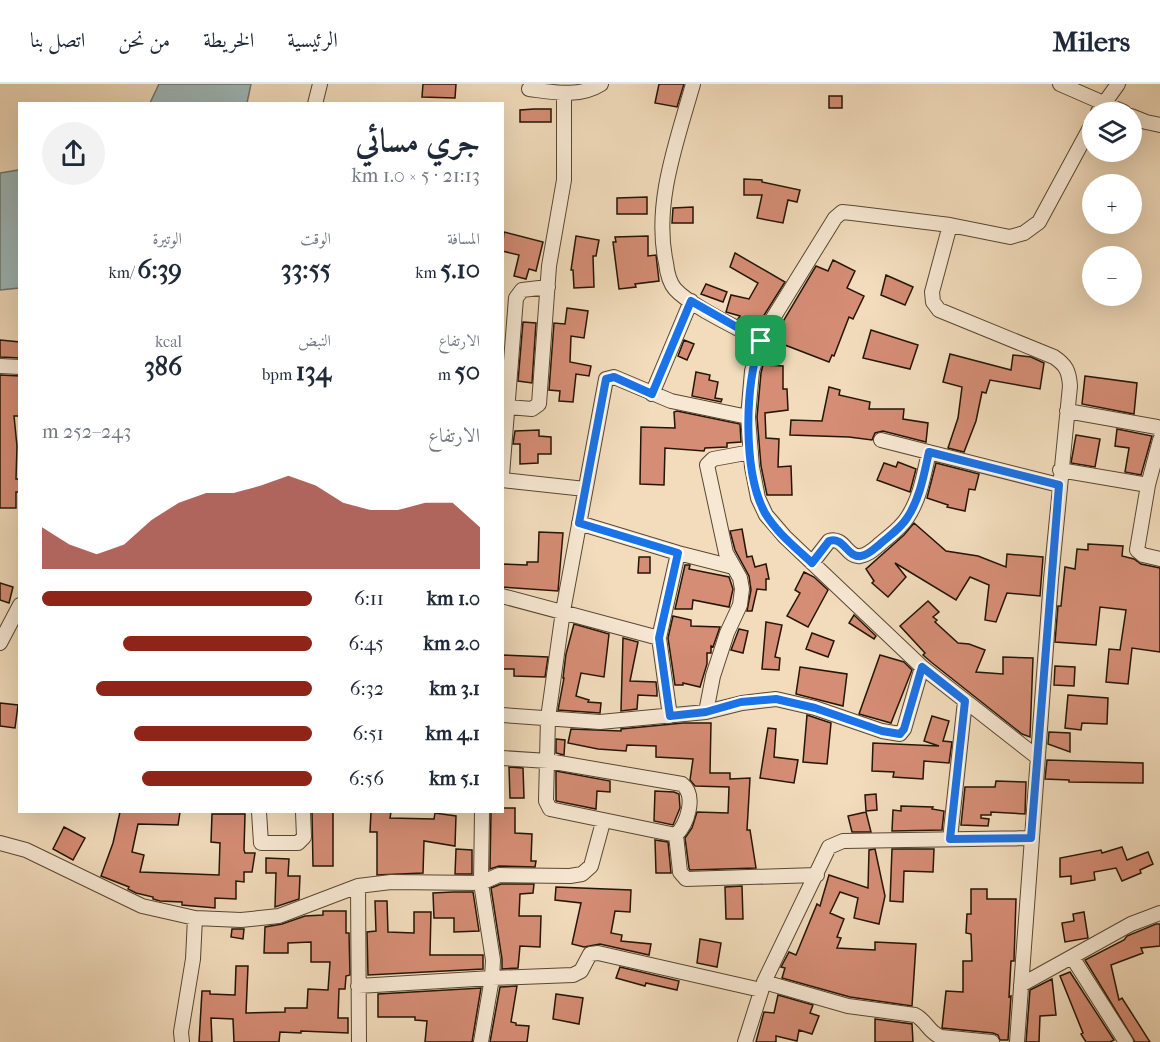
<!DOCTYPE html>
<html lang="ar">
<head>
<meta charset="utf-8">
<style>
	:root { --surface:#fff; --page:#f2f2f3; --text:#1f2937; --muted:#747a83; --line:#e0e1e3; --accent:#8f2418 }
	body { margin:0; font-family:"IM FELL French Canon",Amiri,serif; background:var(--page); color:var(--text); direction:rtl; height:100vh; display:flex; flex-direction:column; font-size:22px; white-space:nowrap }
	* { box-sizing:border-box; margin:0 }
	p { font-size:20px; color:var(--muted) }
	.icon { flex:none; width:33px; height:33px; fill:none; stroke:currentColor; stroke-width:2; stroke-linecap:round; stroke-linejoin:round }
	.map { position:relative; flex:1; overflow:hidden; direction:ltr }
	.details { position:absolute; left:18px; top:18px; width:486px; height:711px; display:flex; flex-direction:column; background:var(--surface); border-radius:0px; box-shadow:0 6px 24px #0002; direction:rtl }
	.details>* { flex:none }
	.fabs { position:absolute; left:1082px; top:18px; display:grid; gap:12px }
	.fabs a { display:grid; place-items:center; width:60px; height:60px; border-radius:50%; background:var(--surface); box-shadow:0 6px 24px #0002; font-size:30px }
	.pin { position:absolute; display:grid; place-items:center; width:51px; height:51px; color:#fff; margin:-26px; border-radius:12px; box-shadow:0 3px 9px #0006 }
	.round { display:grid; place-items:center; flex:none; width:63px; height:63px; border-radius:32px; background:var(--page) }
	.summary { display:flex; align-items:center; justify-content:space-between; height:102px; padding:0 24px }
	h1 { font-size:33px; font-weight:700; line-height:45px }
	.figures { display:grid; grid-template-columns:repeat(3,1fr); gap:9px; height:102px; padding:6px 24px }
	.figures div { display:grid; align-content:center }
	.figures b { font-size:26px; font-weight:700 }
	.figures small { font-size:16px; font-weight:400 }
	.figures p { font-size:16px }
	.chart { height:168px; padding:12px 24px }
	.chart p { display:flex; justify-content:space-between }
	.chart svg { width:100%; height:108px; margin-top:6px; fill:var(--accent); opacity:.7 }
	ul { padding:0 24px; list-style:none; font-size:20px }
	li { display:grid; grid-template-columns:96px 72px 1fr; align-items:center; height:45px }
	li i { height:15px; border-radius:8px; background:var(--accent) }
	header { display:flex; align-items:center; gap:36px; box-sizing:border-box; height:84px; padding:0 30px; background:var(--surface); border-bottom:2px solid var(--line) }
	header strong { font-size:28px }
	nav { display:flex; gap:33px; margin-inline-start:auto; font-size:21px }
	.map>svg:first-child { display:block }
</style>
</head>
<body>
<header>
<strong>Milers</strong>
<nav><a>الرئيسية</a><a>الخريطة</a><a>من نحن</a><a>اتصل بنا</a></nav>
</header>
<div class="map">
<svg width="1160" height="958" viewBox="0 0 1160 958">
	<rect width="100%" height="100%" fill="#f2dcbc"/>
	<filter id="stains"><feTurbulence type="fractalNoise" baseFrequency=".00333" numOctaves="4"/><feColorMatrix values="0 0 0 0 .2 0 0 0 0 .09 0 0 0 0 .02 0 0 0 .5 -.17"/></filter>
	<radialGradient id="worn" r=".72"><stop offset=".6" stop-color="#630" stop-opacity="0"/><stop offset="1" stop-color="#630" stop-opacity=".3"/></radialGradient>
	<path fill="#9fb9ba" stroke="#6e7771" stroke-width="1.5" d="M159,0H251L247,19H150Z
		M19,86V204L0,206V89Z"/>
	<path fill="#d58d75" stroke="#241504" stroke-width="1.5" d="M423,0H456L455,14L422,13Z
		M659,0H684L677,23L655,19Z
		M829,12H842V24H829Z
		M534,25H551V38H520V26Z
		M744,95L762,96V98L800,106L797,118L788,116L783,139L757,134L762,111H744Z
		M647,113V130H617V114Z
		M693,123V139H672L673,124Z
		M504,148L543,158L536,187L529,185L526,195L514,192L519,171L502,167Z
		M576,152L599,156L596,172H593L594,203L574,204L573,186H571Z
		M648,152V172L656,171L659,197L635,200L636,203L619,205L613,158H616L615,153Z
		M735,169L785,198L756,244L738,235L740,232L726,228L731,211L749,215L758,199L730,183Z
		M833,176L855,187L847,204L864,212L853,235L849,233L834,272L832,271L829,278L772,256L816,182L828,187Z
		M886,191L913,203L905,221L881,211Z
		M706,200L727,208L723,218L701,210Z
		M567,224L588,227L584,254L571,252L570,278L591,282L589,292L576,290L573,318L559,317L560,307L549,306L554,239L565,240Z
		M523,238L536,239L532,299L518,297Z
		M871,246L918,261L910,285L863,274Z
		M0,256L20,258V274L0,273Z
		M684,256L694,260L687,276L678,272Z
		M950,270L1011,286L1013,271L1031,273L1044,279L1040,305L990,296L986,309L982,308L976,337L964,368L948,364L958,334L962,303L943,298Z
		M763,281L783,282V305H787L788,326L765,329L766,354L779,355L778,383L791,382L792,411H767L761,382L757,333L761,289Z
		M696,288L710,291L709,296L718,298L715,314L722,315L721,318L692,312Z
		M0,291L20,292V332H14L17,362L16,395H20V408H16V424H0Z
		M1085,292L1137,299L1134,330L1082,320Z
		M829,303L840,306L839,311L870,318L869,325H904L903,335L928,339L926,358L883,347L875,349L872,356L849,353L790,351L791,336L822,337Z
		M677,327L740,340L741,358L727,359V363L705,364L704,367L665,364L664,401L640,400L641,343L675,344L674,328Z
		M1117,345L1152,352L1141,391L1125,388L1129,364L1115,362Z
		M539,346V352L551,353V370H538V379L520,380V360H513L515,347Z
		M1076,351L1100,355L1095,383L1071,379Z
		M898,378L916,385L910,408L877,396L884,379L896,383Z
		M936,379L979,390L975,406L969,405L965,427L947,423L948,421L927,414Z
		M914,439L946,467L978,472L1006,483L1007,470L1043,473L1040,512L1007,509L996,538L985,536L989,501L970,493L956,516L895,479L906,493L888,513L872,499L874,497L866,485L904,451Z
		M742,445L747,473L752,472L755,483L766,480L769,495H766V506L757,505L752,527H747L751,506L749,492L735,466L730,447Z
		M539,448L563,449L558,507L502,503V480L527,481V478H538Z
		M1088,460L1123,462L1122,472L1134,475L1141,480L1160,484V568L1132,564L1128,600L1106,598L1109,565L1120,566L1126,526L1100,523L1096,561L1055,558L1058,522H1061L1065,483L1075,485L1077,465L1088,466Z
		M639,473H650V489H638Z
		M685,481H690L689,485L729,493L733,505L729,523L693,516L692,525H675Z
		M804,488L814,493L828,506L808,543L787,532L800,509L795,506Z
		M0,499L13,503L9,519L0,516Z
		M928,517L939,528L933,533L937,536L935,538L958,559L969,560L985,566L976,588L1003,590V573L1033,574L1030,653L1022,650L931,578L923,571L925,569L900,542Z
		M854,531L876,552L874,555L849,539Z
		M673,532L691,536V542L720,543L713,563L711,562V569H707V580L700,603L683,599V601H675L668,554Z
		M766,538L782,541L775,573L780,574L779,586L762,585Z
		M574,540L609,550L604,593L581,589L576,612L589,616L588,618L601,619L600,629L558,626L564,594H563L566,570Z
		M739,545L748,547L743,569L731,566Z
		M812,549L834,557L828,573L806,565Z
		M623,554L638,558L630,597L656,598L657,607V612L638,611L637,625L621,627Z
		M502,571L548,573L545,593L514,592V585H502Z
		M880,571L904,578L912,586L891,639L859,630Z
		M1055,582L1075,583L1074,602L1054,601Z
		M800,583L847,590L843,622L796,610Z
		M1068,611L1108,614L1107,640L1082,639L1081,646L1065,644Z
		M0,619L18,621L15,644L0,642Z
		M807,631L831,639L827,680L803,678Z
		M932,632L949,637L943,657L952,658L949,679L924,677L923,695L893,693L894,688L872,687L873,659L939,662L924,657Z
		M683,639H711L710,689H730V695L750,694L747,746H750L756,784L690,786L689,784L685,754L692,744L697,728L728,729L729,703L695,702L690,696L693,675L656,673V662L627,661L626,667L598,665L568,659L571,645L621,647V645Z
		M768,644L776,645L774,673L798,676L794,699L760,694Z
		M1049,648L1070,649V668L1048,660Z
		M556,655L565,656L564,671L556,669Z
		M1047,676L1143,679V699L1069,698V696L1045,695Z
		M509,683L523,684L524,714H510Z
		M556,687L610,697V708L597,707L596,725L556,717Z
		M996,697L1026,698L1025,730L991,728V731H981V734L989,735L988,742L961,741L965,703H995Z
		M655,707L674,708L679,710L680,724L673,741L654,737Z
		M876,710L877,726L866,727L865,711Z
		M901,722L933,723L932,725L944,727L942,746L892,747L893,726L901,727Z
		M502,724H515V749L532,750L531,777H536L535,783L499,782L490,785L491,728H502Z
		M120,728H180L178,741L138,740L132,768L144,771L140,788L219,791L220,759L211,758L212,730H245L244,766L245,769H255L252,788H244V798L236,797V815L215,814V824L182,821V818L160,817L153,815V813L136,809L128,805L129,803L101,792L113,759Z
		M312,728H333V782H313Z
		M371,728H391L390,734L434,735L435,729L456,732L455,762L424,757L423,789L377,791V748H370Z
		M866,728L871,748H852L848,732Z
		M64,743L85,754L73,776L53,765Z
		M655,756L668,758L671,789H656Z
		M1122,763L1127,776L1148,768L1153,780L1140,786L1141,789L1122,797L1116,784L1094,788L1095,796L1071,800V792L1060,793V774L1101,766L1102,769Z
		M456,765L472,766V790H455Z
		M875,765L885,812L879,840L854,834L858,814L840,808L830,829L844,835L837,853L841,854L837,864L875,866V858L916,860L912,922L850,913L782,894L785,884L781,883L789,868L796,871L817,820L820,822L829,791L868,804L869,766Z
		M892,765H934L933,788L904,787L903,818L890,817Z
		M266,774L289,775L288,792H300L299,815L275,823L276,789H266Z
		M501,800H534L533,809L520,810L519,832H541L540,863L520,862L518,884L502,885V875L491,804Z
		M742,802L743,835H726L725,803Z
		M556,803L631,806L630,828L615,827L611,849L622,851L621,857L651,860L649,871L600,860L584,863L572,860L581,819L555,816Z
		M971,805H987V815H1016L1014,877H1011L1009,913L1011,912L1008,956H1000L998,951L993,949L942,944L946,907L963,908V877H972L971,850L966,849L967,830H971Z
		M453,808H473L479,847L454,848V834H434L433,809Z
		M375,817H387L388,848L414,849V828H431L430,871H483V885L368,891L367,848L376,847Z
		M323,827H346V849H349L350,891L346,892L345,905H339L338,934H348V949L301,947V949L280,948L279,958H234L233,935L211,934L212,958H199L202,907H210V910L235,911L236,882H248L246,929L285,928V924H307L308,905L328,906L330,878H311V858L288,859V869H264L265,843L282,840L305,832L323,831Z
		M1084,828L1088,854L1065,858L1062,839L1074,837L1073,830Z
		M1156,840H1160V862L1141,864L1143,869L1111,881L1119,916L1122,914L1150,958H1135L1085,876L1124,856L1127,852Z
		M232,845H244L243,855L231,853Z
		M700,855L721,859L717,883L697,879Z
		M620,883L679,897L677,906L646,899L645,902L616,894Z
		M1070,888L1114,956L1110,958H1086L1081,950L1083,949L1060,892Z
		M1052,895L1056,931L1040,932L1039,958H1026L1030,906Z
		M517,902L511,938L516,939V941L529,942L527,958H490L500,903Z
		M481,904L472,958H425L427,937L415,936V933H378V910Z
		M556,910L583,914L579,940L553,935Z
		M778,911L813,921L810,929L819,932L812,950L799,946L797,957L776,952V958H756L764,928L774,929Z
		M875,935L912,940L913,958H875Z"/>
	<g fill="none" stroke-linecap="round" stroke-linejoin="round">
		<g stroke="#584732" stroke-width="16">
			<path id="minor" d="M693,0C677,57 653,120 666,179C667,188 669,198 675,205C690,222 740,245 761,257
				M1060,0L1124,28
				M529,5C553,8 579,14 601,0
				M315,20L320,0
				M1098,28L1118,0
				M1131,32L1146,38L1160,41
				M950,141L932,208L933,218L939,226L1054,273C1066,281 1069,287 1070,302L1051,495L1017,958
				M0,282L20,283
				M652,310L691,217
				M508,323L532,325L539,320L549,182L564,96V9
				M1067,327L1157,343L1160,347
				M748,333L671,317L614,293L606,295L563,527L548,634L546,717L550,725L676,751L680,788L686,795L817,791
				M881,356L1059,401
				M1160,356L1148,401L1137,466L1143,471L1160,475
				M1060,386L1148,401
				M502,391L516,214L522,206L548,203
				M502,396L585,405
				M579,439L678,469L733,483
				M812,479L829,457C844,452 847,474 860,472C868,471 874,465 880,460C889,452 900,445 907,434C920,415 924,390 929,368
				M502,512L659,554L678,469
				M659,554L670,632
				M0,559L20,521
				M706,628L713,592L727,549L740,521L742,505L740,494L726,469L707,381L713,375L751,368
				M502,631L600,638L706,628L742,619L776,615L815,624L882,647L900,650L904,645L922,583
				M1037,673L922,583L785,453L766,431L758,414L752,383L748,333L752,287L765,247L835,134L842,128L852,129L950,141L1010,153L1024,149L1039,138L1092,40
				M502,674L548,677L682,700C697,712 687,740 676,751
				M259,728L261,759H298L304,753L303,728
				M950,755L965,617
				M0,759L26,766L142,822L195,834L241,836L279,832L358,802L391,798L481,799L499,791L570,792L582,790L591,782L603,738
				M358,802L359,958
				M1072,873L1126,958
				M764,898L848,922L915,931C926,936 929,949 941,953L992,958
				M1021,901L1131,840L1160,829
				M358,902L492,894L573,891L581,887L590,870L598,869L761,906
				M182,958L181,948L193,875L195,834
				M481,958L492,894L493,876L481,799L482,728
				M745,958L764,898L829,763L843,757L1031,754"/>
		</g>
		<use href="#minor" stroke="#f7e8d3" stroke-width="14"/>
	</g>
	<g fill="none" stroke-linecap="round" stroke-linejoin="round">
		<g stroke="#fff" stroke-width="12">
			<path id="route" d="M691,217L761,257C744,298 743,389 765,429C776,448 796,464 812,479L829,457C844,452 847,474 861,472C868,471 874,465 880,460C889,452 900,445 907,434C920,415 924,390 929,368L1059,401L1031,754L950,755L965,617L922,583L904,645L900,650L882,647L815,624L776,615L741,618L706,628L670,632L659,554L678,469L579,439L606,295L614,293L652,310Z"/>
		</g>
		<use href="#route" stroke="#1a73e8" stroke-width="8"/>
	</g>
	<rect width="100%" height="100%" filter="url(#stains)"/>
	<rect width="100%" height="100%" fill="url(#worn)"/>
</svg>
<div class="fabs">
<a><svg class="icon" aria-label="layers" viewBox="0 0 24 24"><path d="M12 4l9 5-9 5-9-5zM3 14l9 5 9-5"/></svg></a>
<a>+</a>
<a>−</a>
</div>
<div class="pin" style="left:761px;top:257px;background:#1e9e55"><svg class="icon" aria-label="arrive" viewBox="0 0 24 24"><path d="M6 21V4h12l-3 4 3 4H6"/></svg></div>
<section class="details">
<div class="summary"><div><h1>جري مسائي</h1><p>21:13 · 5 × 1.0 km</p></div><a class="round"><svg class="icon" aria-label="share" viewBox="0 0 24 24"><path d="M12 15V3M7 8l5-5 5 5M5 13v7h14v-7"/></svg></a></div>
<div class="figures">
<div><p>المسافة</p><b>5.10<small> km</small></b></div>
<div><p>الوقت</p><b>33:55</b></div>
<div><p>الوتيرة</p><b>6:39<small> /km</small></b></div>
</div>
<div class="figures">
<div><p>الارتفاع</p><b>50<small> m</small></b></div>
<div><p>النبض</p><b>134<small> bpm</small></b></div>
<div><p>kcal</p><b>386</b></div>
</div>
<div class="chart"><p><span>الارتفاع</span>243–252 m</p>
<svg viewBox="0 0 160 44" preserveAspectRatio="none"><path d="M0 44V27L10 34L20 38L30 34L40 24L50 17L60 13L70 13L80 10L90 6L100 10L110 17L120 20L130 20L140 17L150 17L160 27V44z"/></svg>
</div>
<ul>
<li><b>1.0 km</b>6:11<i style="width:100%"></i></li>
<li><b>2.0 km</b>6:45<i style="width:70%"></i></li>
<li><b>3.1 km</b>6:32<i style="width:80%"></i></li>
<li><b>4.1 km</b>6:51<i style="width:66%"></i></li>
<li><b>5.1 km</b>6:56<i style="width:63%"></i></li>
</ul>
</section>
</div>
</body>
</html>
